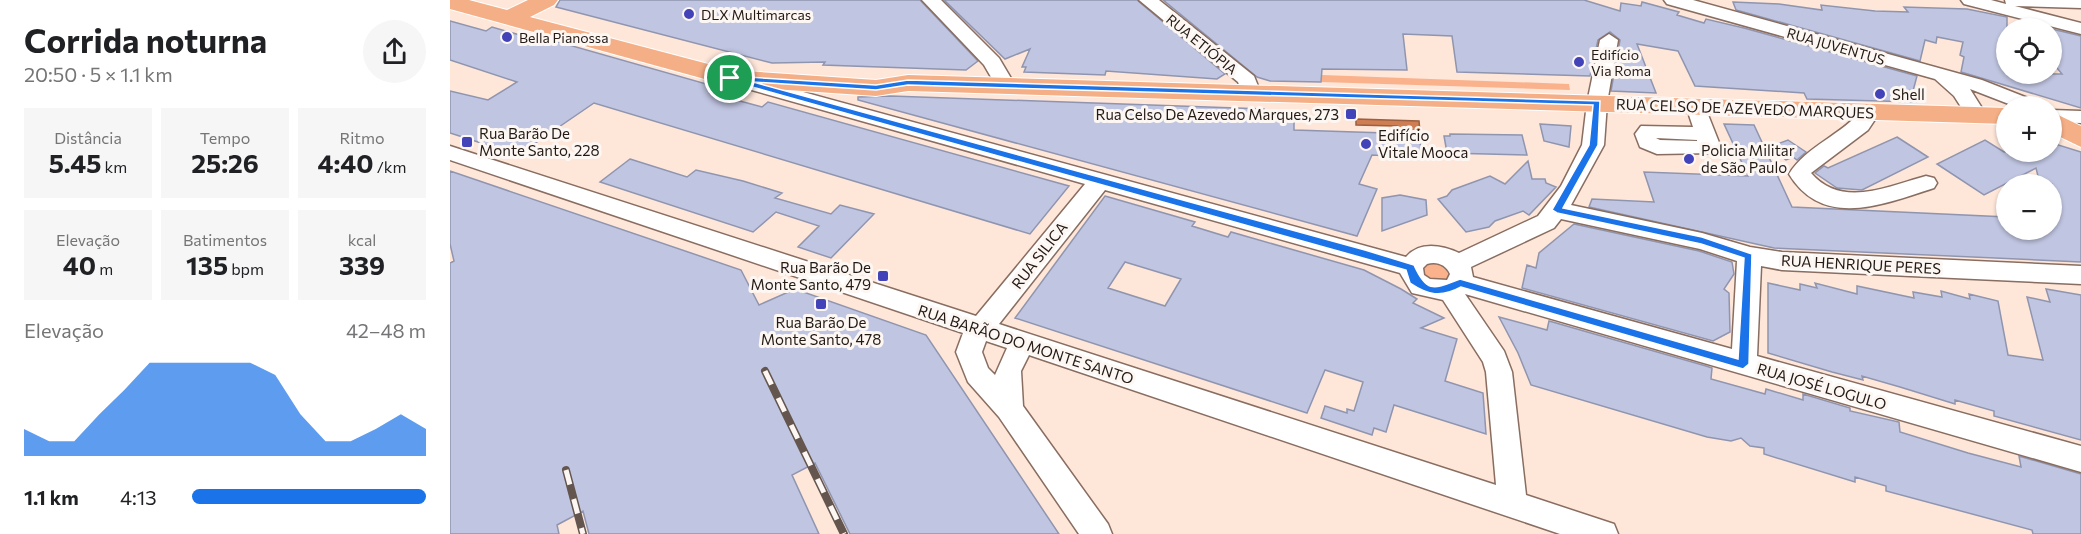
<!DOCTYPE html>
<html lang="pt">
<head>
<meta charset="utf-8">
<style>
	:root { --surface:#fff; --page:#f6f6f6; --text:#202124; --muted:#757577; --accent:#1a73e8 }
	body { margin:0; font-family:Commissioner,sans-serif; background:var(--page); color:var(--text); height:100vh; display:flex; flex-direction:column; font-size:22px; white-space:nowrap }
	* { box-sizing:border-box; margin:0 }
	p { font-size:20px; color:var(--muted) }
	.icon { flex:none; width:33px; height:33px; fill:none; stroke:currentColor; stroke-width:2; stroke-linecap:round; stroke-linejoin:round }
	.map { position:relative; flex:1; overflow:hidden }
	.drawer { display:flex; flex-direction:column; background:var(--surface); width:450px }
	.drawer>* { flex:none }
	.buttons { position:absolute; left:1546px; top:18px; display:grid; gap:12px }
	.buttons a { display:grid; place-items:center; width:66px; height:66px; border-radius:50%; background:var(--surface); box-shadow:0 2px 4px #0004; font-size:30px }
	.pin { position:absolute; display:grid; place-items:center; width:51px; height:51px; color:#fff; margin:-26px; border:3px solid #fff; border-radius:50%; box-shadow:0 2px 6px #0007 }
	.round { display:grid; place-items:center; flex:none; width:63px; height:63px; border-radius:32px; background:var(--page) }
	.overview { display:flex; align-items:center; justify-content:space-between; height:102px; padding:0 24px }
	h1 { font-size:33px; font-weight:700; line-height:45px }
	.figures { display:grid; grid-template-columns:repeat(3,1fr); gap:9px; height:102px; padding:6px 24px }
	.figures div { display:grid; align-content:center; border-radius:0px; background:var(--page); text-align:center }
	.figures b { font-size:26px; font-weight:700 }
	.figures small { font-size:16px; font-weight:400 }
	.figures p { font-size:16px }
	.chart { height:168px; padding:12px 24px }
	.chart p { display:flex; justify-content:space-between }
	.chart svg { width:100%; height:108px; margin-top:6px; fill:var(--accent); opacity:.7 }
	ul { padding:0 24px; list-style:none; font-size:20px }
	li { display:grid; grid-template-columns:96px 72px 1fr; align-items:center; height:45px }
	li i { height:15px; border-radius:8px; background:var(--accent) }
	main { display:flex; flex:1; min-height:0 }
	.map>svg:first-child { display:block }
</style>
</head>
<body>
<main>
<section class="drawer">
<div class="overview"><div><h1>Corrida noturna</h1><p>20:50 · 5 × 1.1 km</p></div><a class="round"><svg class="icon" aria-label="share" viewBox="0 0 24 24"><path d="M12 15V3M7 8l5-5 5 5M5 13v7h14v-7"/></svg></a></div>
<div class="figures">
<div><p>Distância</p><b>5.45<small> km</small></b></div>
<div><p>Tempo</p><b>25:26</b></div>
<div><p>Ritmo</p><b>4:40<small> /km</small></b></div>
</div>
<div class="figures">
<div><p>Elevação</p><b>40<small> m</small></b></div>
<div><p>Batimentos</p><b>135<small> bpm</small></b></div>
<div><p>kcal</p><b>339</b></div>
</div>
<div class="chart"><p><span>Elevação</span>42–48 m</p>
<svg viewBox="0 0 160 44" preserveAspectRatio="none"><path d="M0 44V33L10 38L20 38L30 27L40 17L50 6L60 6L70 6L80 6L90 6L100 11L110 27L120 38L130 38L140 33L150 27L160 33V44z"/></svg>
</div>
<ul>
<li><b>1.1 km</b>4:13<i style="width:100%"></i></li>
</ul>
</section>
<div class="map">
<svg width="1631" height="534" viewBox="0 0 1631 534">
	<rect width="100%" height="100%" fill="#fee6d9"/>
	<path fill="#fab28d" d="M872,75L1119,84L1120,90L871,82Z
		M977,263H992L1001,272L997,282L975,280L971,268Z"/>
	<path fill="#cf7d52" stroke="#9c5f3f" stroke-width="1.5" d="M906,119L969,121L970,132H957L947,126L906,125Z"/>
	<path fill="#c0c5e1" stroke="#8f95af" stroke-width="1.5" fill-rule="evenodd" d="M110,0H470L528,61L516,70L373,65L375,62L322,63L106,7Z
		M494,0H687L775,74L767,79L656,71L655,75L574,72L576,67H572L580,49L555,59Z
		M713,0H1134L1170,11L1171,3L1191,6L1192,2L1229,12L1227,15L1254,23L1256,19L1294,28L1467,76L1463,91L1457,90L1466,102L1357,99L1354,93L1245,86L1228,51L1187,44L1206,93L1161,91L1170,40L1160,32L1148,40L1140,76L1007,72L1002,36L953,34L957,70L872,69L871,82L820,81L807,77Z
		M1283,2L1329,4L1372,10L1371,5L1425,11L1458,12L1454,7L1517,9L1557,17V74H1612L1602,62V29L1631,36V108L1511,72L1514,57L1510,55L1513,42L1487,37L1486,43L1475,40L1470,61L1286,10Z
		M0,21L36,31L42,27L87,40L91,37L267,87L260,93L301,104L312,107L318,102L619,186L580,234L144,103L68,155L0,133V91L38,100L67,82L0,60Z
		M441,96L814,109V114L844,115V130L936,133L937,136L970,139L971,153L937,152L938,156L922,155L909,184L927,189L907,236L408,100V97Z
		M1090,124L1121,126L1119,147L1094,141Z
		M1274,124L1304,125L1342,207L1557,217V230H1602V184H1590L1586,168L1534,195L1487,164L1535,140L1554,152H1602V143L1631,152V262L1324,248L1139,207L1142,199L1204,202L1194,172L1298,176Z
		M1000,134L1072,135L1077,155L997,153L994,136H1000Z
		M1447,137L1478,157L1412,190L1387,188L1365,173L1374,166L1378,168Z
		M1338,140L1356,152L1347,160L1343,157L1336,160L1319,147Z
		M180,159L237,177L246,170L293,181L332,193L325,198L381,214L390,205L424,214L381,258L348,247L369,226L326,212L303,232L150,182Z
		M1078,161L1082,179H1095L1096,183L1106,187L1079,215L1073,211L1045,221L1039,227L1016,232L988,199L997,196L1002,190L1040,176L1055,184Z
		M0,171L291,270L309,305L345,289L476,335L609,534H400L365,463L342,475L369,534H139L133,511L107,525L109,534H0V263L4,261L0,244Z
		M950,195L976,200L977,215L932,231V198Z
		M655,196L745,222L742,226L778,237L781,232L914,270L951,289L967,299L963,303L994,318L971,328L1007,339L995,381L1033,393L1036,434L944,405L936,432L924,428L922,435L871,418L875,406L897,413V409L904,411L913,382L875,370L857,413L565,318ZM675,262L731,279L715,306L658,288Z
		M1124,224L1249,251L1282,262L1284,274L1274,289L1279,293L1280,332L1263,341L1072,288L1077,265L1086,268L1089,253Z
		M1318,283L1350,290V284L1367,288L1365,283L1407,294V286L1464,298L1463,292L1492,297L1491,291L1520,299L1519,294L1548,301L1558,355L1593,360L1577,297L1600,302L1596,289L1631,295V440L1544,416V411L1505,400V404L1450,387L1412,376L1413,380L1382,372L1318,353Z
		M1049,317L1097,330L1099,321L1256,366L1262,368L1261,379L1315,394L1316,389L1353,400V394L1400,408V411L1449,422L1450,432L1518,453L1571,467L1569,456L1631,474V534H1583L1582,530L1436,491V486L1405,477V482L1314,454V448L1300,446L1291,438L1281,441L1257,437L1081,385L1068,353Z"/>
	<g fill="none" stroke-linecap="round" stroke-linejoin="round">
		<g stroke="#886d60" stroke-width="3">
			<path id="minor" d="M472,0H491L549,58L565,85L562,89H548L534,65Z
				M689,0H709L804,76L810,91L807,95H793L788,82Z
				M1214,0H1243L1532,80L1588,102L1591,106H1564L1520,89L1537,116L1534,121H1520L1504,96L1485,79L1217,4Z
				M1511,0H1541L1556,4L1555,0H1631V8L1565,6L1631,23V34L1514,4Z
				M1159,34L1168,40L1157,103L1154,145L1121,205L1252,233L1300,247L1332,252L1631,266V284L1332,270L1311,266L1307,356L1631,446V472L1015,294L1054,351L1062,372L1076,495L1164,524L1168,534H1110L579,355L571,371L573,406L658,524L662,534H629L549,417L518,382L506,352L513,333L0,160V146L526,316L635,184L273,82L270,78L273,74H287L956,257C969,241 992,245 1009,253L1088,216L1111,186L1132,145L1137,103L1150,40ZM655,190L950,273L962,293L993,300L1033,362L1036,372L1046,485L549,324ZM1111,219L1250,249L1287,261L1282,349L1023,277L1021,267L1104,228ZM977,264C987,261 996,265 1000,274L997,280L980,279L974,275L973,268ZM536,341L557,348L545,375L538,368L532,352Z
				M1246,100L1253,102L1270,145L1264,153L1207,154L1190,147L1185,134L1191,126L1243,127L1236,106L1239,102ZM1206,138L1247,140V141L1210,140Z
				M1420,106L1427,108L1430,112L1418,130L1361,173C1392,209 1438,186 1476,176L1484,178L1487,183L1484,188C1434,204 1373,230 1339,174C1357,145 1393,135 1413,108Z
				M1602,110L1631,111V123L1602,122Z"/>
		</g>
		<g stroke="#fff" stroke-width="2">
			<path id="major" d="M0,0H19L57,10L78,0H108L104,5L80,17L281,70L426,80L458,75L1557,108V124L458,91L426,96L280,86L0,9Z
				M1602,112L1631,126V147L1602,133Z"/>
		</g>
		<use href="#minor" fill="#fff" fill-rule="evenodd"/>
		<use href="#major" fill="#f5af86" fill-rule="evenodd"/>
		<g stroke="#64564e" stroke-width="8">
			<path id="rail" d="M315,371L394,534
				M116,470L133,534"/>
		</g>
		<use href="#rail" stroke="#fdf7f4" stroke-width="5" stroke-dasharray="15" stroke-linecap="butt"/>
	</g>
	<path fill="#1a73e8" stroke="#fff" stroke-width="1.5" fill-rule="evenodd" d="M280,76L426,85L458,80L1150,101L1148,145L1113,208L1252,237L1302,254L1299,364L1293,369L1011,287C991,298 978,295 960,283L956,270L277,80ZM303,82L426,90L458,85L1143,105L1139,145L1102,210L1107,213L1251,244L1294,258L1288,359L1010,279C984,289 977,294 964,265L915,250Z"/>
	<g fill="#4243b8" stroke="#fdf7f4" stroke-width="2">
		<circle cx="239" cy="14" r="6"/>
		<circle cx="57" cy="37" r="6"/>
		<circle cx="1129" cy="62" r="6"/>
		<circle cx="1430" cy="94" r="6"/>
		<rect x="895" y="108" width="12" height="12" rx="3"/>
		<rect x="11" y="136" width="12" height="12" rx="3"/>
		<circle cx="916" cy="144" r="6"/>
		<circle cx="1239" cy="159" r="6"/>
		<rect x="427" y="270" width="12" height="12" rx="3"/>
		<rect x="365" y="298" width="12" height="12" rx="3"/>
	</g>
	<g text-anchor="middle" dominant-baseline="central" stroke-width="6" stroke-linejoin="round" paint-order="stroke">
		<g font-size="14" fill="#241a14" stroke="#fdf7f4" text-anchor="start">
			<text x="251" y="14">DLX Multimarcas</text>
			<text x="69" y="37">Bella Pianossa</text>
			<text x="1141" y="54">Edifício<tspan x="1141" dy="16">Via Roma</tspan></text>
		</g>
		<g font-size="14" fill="#241a14" stroke="#fdf7f4">
			<text transform="translate(752 44) rotate(39)">RUA ETIÓPIA</text>
			<text transform="translate(1386 46) rotate(16)">RUA JUVENTUS</text>
		</g>
		<g font-size="15" fill="#241a14" stroke="#fdf7f4" text-anchor="start">
			<text x="1442" y="94">Shell</text>
			<text x="889" y="114" text-anchor="end">Rua Celso De Azevedo Marques, 273</text>
			<text x="29" y="133">Rua Barão De<tspan x="29" dy="17">Monte Santo, 228</tspan></text>
			<text x="928" y="135">Edifício<tspan x="928" dy="17">Vitale Mooca</tspan></text>
			<text x="1251" y="150">Policia Militar<tspan x="1251" dy="17">de São Paulo</tspan></text>
			<text x="421" y="267" text-anchor="end">Rua Barão De<tspan x="421" dy="17">Monte Santo, 479</tspan></text>
			<text x="371" y="322" text-anchor="middle">Rua Barão De<tspan x="371" dy="17">Monte Santo, 478</tspan></text>
		</g>
		<g font-size="15" fill="#241a14" stroke="#fdf7f4">
			<text transform="translate(1295 108) rotate(2)">RUA CELSO DE AZEVEDO MARQUES</text>
			<text transform="translate(589 255) rotate(-52)">RUA SILICA</text>
			<text transform="translate(1411 264) rotate(3)">RUA HENRIQUE PERES</text>
			<text transform="translate(576 344) rotate(18)">RUA BARÃO DO MONTE SANTO</text>
			<text transform="translate(1372 386) rotate(16)">RUA JOSÉ LOGULO</text>
		</g>
	</g>
</svg>
<div class="buttons">
<a><svg class="icon" aria-label="locate" viewBox="0 0 24 24"><circle cx="12" cy="12" r="6"/><path d="M12 2v4M12 18v4M2 12h4M18 12h4"/></svg></a>
<a>+</a>
<a>−</a>
</div>
<div class="pin" style="left:280px;top:78px;background:#1e9e55"><svg class="icon" aria-label="arrive" viewBox="0 0 24 24"><path d="M6 21V4h12l-3 4 3 4H6"/></svg></div>
</div>
</main>
</body>
</html>
